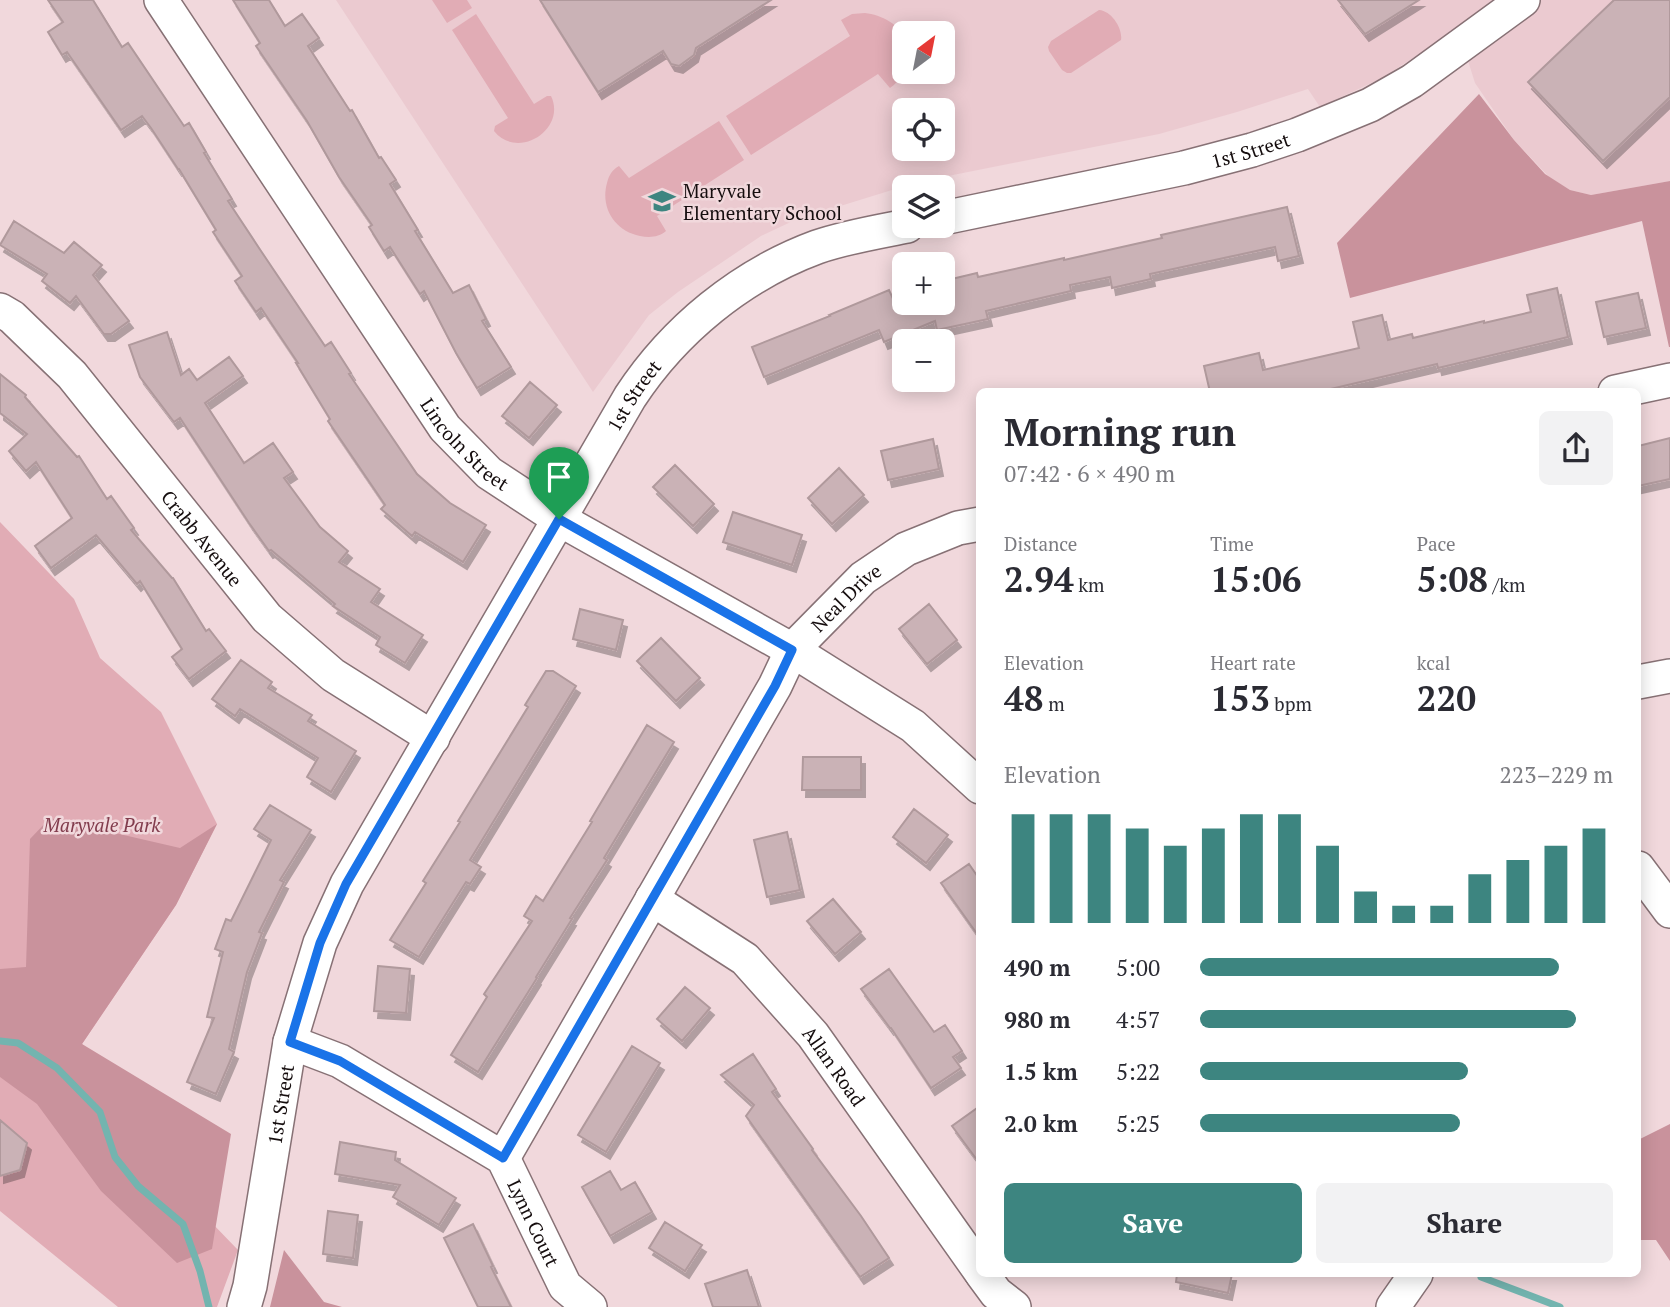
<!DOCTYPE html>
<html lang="en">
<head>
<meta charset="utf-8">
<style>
	:root { --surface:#fff; --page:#f2f2f3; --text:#2b2b33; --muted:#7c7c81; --accent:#3d8580 }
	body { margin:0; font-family:"PT Serif",serif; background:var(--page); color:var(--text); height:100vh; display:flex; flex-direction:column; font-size:26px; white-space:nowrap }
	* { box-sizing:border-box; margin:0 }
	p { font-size:23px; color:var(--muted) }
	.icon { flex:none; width:38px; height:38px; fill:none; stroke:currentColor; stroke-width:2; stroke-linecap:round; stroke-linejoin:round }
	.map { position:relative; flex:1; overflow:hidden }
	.details { position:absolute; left:976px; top:388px; width:665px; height:889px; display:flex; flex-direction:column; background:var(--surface); border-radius:10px; box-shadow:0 4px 18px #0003 }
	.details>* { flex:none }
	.needle { width:46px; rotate:32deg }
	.buttons { position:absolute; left:892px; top:21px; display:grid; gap:14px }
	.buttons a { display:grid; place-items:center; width:63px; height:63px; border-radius:10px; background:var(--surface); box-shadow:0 4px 18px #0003; font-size:35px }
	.pin { position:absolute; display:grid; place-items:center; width:60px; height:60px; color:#fff; margin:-72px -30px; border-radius:50% 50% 50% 0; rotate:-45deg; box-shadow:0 0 7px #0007 }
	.pin .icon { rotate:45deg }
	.round { display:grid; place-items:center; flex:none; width:74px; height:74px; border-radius:10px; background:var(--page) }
	.overview { display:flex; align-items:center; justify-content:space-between; height:119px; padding:0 28px }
	h1 { font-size:38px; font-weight:800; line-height:52px }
	.metrics { display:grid; grid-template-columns:repeat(3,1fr); gap:10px; height:119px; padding:7px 28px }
	.metrics div { display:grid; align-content:center }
	.metrics b { font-size:35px; font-weight:800 }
	.metrics small { font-size:19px; font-weight:400 }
	.metrics p { font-size:19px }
	.chart { height:196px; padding:14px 28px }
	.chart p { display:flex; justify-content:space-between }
	.chart svg { width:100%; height:126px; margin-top:7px; stroke:var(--accent); stroke-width:6 }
	.cta { display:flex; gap:14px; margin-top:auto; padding:14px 28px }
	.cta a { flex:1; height:80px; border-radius:10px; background:var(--accent); color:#fff; font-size:28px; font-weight:800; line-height:80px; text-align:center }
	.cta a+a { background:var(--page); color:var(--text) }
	ul { padding:0 28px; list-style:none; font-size:23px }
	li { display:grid; grid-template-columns:112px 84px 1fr; align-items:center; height:52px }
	li i { height:18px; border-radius:9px; background:var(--accent) }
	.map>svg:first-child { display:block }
</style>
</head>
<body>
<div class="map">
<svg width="1670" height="1307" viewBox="0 0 1670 1307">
	<defs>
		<filter id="shadow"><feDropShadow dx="4" dy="7" stdDeviation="0" flood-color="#0004"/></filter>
	</defs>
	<rect width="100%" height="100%" fill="#f1d8dc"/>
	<path fill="#ebcad0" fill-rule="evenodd" d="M336,0H1670V181L1591,195L1570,190L1550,178L1514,140L1475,83L1458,29L1382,78L1320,107L1308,89L1237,112L1159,134L918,182L795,220L761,236L678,292L649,315L593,392ZM905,33H943V72H905ZM905,110H943V149H905Z"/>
	<path fill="#e1acb5" d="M432,0H467L472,8L447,23Z
		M1099,10C1112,11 1123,29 1121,40L1071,73H1067L1062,70L1049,51L1048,47L1051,41Z
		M865,13C881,15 901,24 905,41C906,47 905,53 905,59C905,71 900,81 890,88L878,74L751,155L726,116L850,36L841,20L852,14Z
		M476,14L534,104L547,96H551C567,129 518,161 494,131L495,126L508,118L452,30Z
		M719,121L744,160L657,216L666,231C659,237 650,238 640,236C615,231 600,208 607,183C609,175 612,170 619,166L629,178Z
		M0,522L74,599L100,658L161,712L217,824L176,905L82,1044L180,1190L238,1250L217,1307H118L0,1211Z"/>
	<path fill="#c9929c" d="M1479,94L1514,140L1545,174L1570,190L1591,195L1670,181V347H1669L1642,221L1350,298L1337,243Z
		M50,818L180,848L217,824L176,905L82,1044L231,1134L212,1249L177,1263L101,1191L37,1104L0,1077V969L26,967L30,839Z
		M1670,1124V1261L1656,1240H1638V1140Z
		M284,1250L324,1302L342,1307H270Z"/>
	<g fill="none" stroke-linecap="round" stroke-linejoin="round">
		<path stroke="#73b4af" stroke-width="7" d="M0,1041L18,1043L57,1068L100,1112L115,1157L138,1186L183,1224L200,1271L209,1307
			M1481,1277L1560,1307"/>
	</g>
	<path fill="#cab2b6" stroke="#b0999c" stroke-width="2" filter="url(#shadow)" d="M48,0H93L122,47L128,43L184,126L189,123L206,152L204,153L232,199L228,201L261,251L325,346L331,342L351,373L349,374L417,474L450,503L486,525L463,562L415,532L412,536L381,509L385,505L328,421L330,419L296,363H298L261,308L256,312L235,281L242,276L213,232L216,230L179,169H178L151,128L142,116L121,130L67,52L62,55L48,32L63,22Z
		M233,0H269L285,26L302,14L319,38L308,46L350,111L352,110L379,158L381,157L396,180L390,184L418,230L415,231L453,293L469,285L486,319L482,321L511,367L477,388L456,353L424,291L420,294L390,247L384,251L369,227L372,225L339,177L307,121L256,46L260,43Z
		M540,0H771L696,48L694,55L679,66L671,64L663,51L598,92Z
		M1338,0H1419L1365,34Z
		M1614,0H1670V97L1603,161L1528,82Z
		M1287,207L1299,256L1278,261L1275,247L1150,274L1151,279L1112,288L1110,277L1070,285L1071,291L986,311L988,319L937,330L935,321L884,342L879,330L764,377L752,347L830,316L829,315L889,290L895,303H943V281L977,273L978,277L1064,258V260L1162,238L1161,235Z
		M14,221L64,253L74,242L102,265L93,275L129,321L111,334H104L76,296L70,303L42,281L47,274L0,245Z
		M1557,288L1568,337L1438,368L1437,364L1318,392H1210L1204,366L1259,353L1263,370L1359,348L1353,322L1382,315L1388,340L1412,334L1413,338L1484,321V323L1531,312L1527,295Z
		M1638,293L1646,328L1604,337L1596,302Z
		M167,332L181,375L189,369L197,380L229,357L243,376L205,403L244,463L273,443L293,472L284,478L320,527L348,551L339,562L380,589L371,602L423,635L405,663L376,645L380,637L333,606L335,604L271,550L269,551L249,523L180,418L174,422L140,377L129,345Z
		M0,374L26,395L25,397L77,457L79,456L107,499L111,496L134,528L131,530L172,578H173L206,631L209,629L226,651L189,679L172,657L182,649L140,581L137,584L96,535L51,568L35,546L72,518L36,462L26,471L9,451L27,434L0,413Z
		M530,382L557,405L529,438L502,416Z
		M1670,438V479L1638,486V446Z
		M933,439L939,469L888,480L881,451Z
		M675,465L714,504L693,526L653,487Z
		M839,468L864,495L832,524L808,498Z
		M733,512L802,535L792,565L723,542Z
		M929,604L957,640L927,664L899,629Z
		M580,609L623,620L616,650L573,639Z
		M661,638L700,678L676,701L637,661Z
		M241,660L272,682L268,688L312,715L308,721L356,751L331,792L307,777L318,758L240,709L235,716L212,699Z
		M546,671H553L576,686L470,860L481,867L470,884L466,882L419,957L390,940L426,883L423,881L460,822L458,821L528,707L525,705Z
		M647,725L674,742L604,858L607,860L570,918L572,919L536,977L537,978L478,1072L451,1055L487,997L484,994L532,921L524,916L536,896L543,901L592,822L590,821Z
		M803,757H861V790H802Z
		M270,805L311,830L280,880L284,882L259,932L262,933L247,972L229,1049L234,1052L216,1094L187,1082L214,1018L207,1017L223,952L215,949L226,919L231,921L271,840L254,829Z
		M914,809L948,835L926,863L893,837Z
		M787,832L800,890L767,897L754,840Z
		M969,864L980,880V938L941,883Z
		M833,899L861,932L835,954L807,921Z
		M378,966L410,969L406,1013L374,1011Z
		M889,969L934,1032L945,1025L962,1051L953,1057L961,1068L931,1088L891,1028H890L861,989Z
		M685,987L710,1008L682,1041L657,1019Z
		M632,1046L660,1063L606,1152L578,1135Z
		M753,1054L776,1089L772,1092L813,1149L812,1150L861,1216L889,1258L860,1277L746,1116L754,1105L721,1075Z
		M980,1106V1164L952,1126Z
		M0,1120L27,1143L20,1170L0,1176Z
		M340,1142L396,1152L395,1160L456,1198L439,1225L393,1197L400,1185L335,1174Z
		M610,1171L621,1190L635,1182L652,1212L610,1236L582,1187Z
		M328,1211L358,1215L353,1258L323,1254Z
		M665,1222L702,1245L685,1271L649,1248Z
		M473,1224L493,1266L491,1267L511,1307H478L444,1238Z
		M747,1270L759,1307H713L705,1284Z
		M1177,1274H1232L1228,1293L1176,1282Z"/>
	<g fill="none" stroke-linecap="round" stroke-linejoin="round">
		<g stroke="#877175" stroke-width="36">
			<g id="minor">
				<path id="s1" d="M161,0L445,428L489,473L559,519L792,650L913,726L980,787"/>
				<path id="s2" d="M943,218L1184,168L1252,150L1297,135L1370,105L1412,81L1523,0"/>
				<path id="s3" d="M0,310L12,317L72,375L267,618L333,675L433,738"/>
				<path d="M1615,392L1670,380"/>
				<path d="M1638,682L1670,676"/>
				<path d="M1638,868L1670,911"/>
				<path id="s4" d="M652,899L745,959L813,1035L980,1271"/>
				<path id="s5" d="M290,1042L340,1061L503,1158L565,1286L590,1307"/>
				<path id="s6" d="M503,1158L775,686L792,650L863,578L906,549L958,528L980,524"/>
				<path d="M982,1274L996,1293L1014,1307"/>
				<path id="s7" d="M244,1307L250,1286L290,1042L320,943L347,884L630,397C674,330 741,275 817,247C846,237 877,232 907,226"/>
				<path d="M1393,1307L1416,1274"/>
			</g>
		</g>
		<use href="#minor" stroke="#fff" stroke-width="33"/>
	</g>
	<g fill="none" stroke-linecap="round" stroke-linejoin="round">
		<g stroke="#fff" stroke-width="14">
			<path id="route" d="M559,519L792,650L775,686L503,1158L340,1061L290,1042L320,943L346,884Z"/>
		</g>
		<use href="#route" stroke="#1a73e8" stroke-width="9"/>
	</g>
	<defs>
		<g id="school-bare" transform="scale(2.1)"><path d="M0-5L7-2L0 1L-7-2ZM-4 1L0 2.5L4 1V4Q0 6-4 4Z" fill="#3d8580" stroke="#f1d8dc" stroke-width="2.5" paint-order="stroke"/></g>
	</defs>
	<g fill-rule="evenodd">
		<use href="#school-bare" x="662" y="201"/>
	</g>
	<g text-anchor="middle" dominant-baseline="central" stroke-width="5" stroke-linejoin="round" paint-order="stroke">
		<g font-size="19" fill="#150d0e" stroke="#f1d8dc">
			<text stroke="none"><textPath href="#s2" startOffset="315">1st Street</textPath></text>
			<text stroke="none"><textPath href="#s7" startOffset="1004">1st Street</textPath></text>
			<text stroke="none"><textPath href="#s1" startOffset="539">Lincoln Street</textPath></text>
			<text stroke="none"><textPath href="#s3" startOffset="306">Crabb Avenue</textPath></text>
			<text stroke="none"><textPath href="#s6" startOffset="660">Neal Drive</textPath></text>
			<text stroke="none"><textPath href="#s4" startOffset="250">Allan Road</textPath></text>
			<text stroke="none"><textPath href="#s7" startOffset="206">1st Street</textPath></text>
			<text stroke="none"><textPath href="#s5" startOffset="315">Lynn Court</textPath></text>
		</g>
		<g font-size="19" fill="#150d0e" stroke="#f1d8dc" text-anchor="start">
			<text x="683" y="190">Maryvale<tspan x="683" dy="22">Elementary School</tspan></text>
		</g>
		<g font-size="19" font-style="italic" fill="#823c4d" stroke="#f1d8dc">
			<text x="102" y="824">Maryvale Park</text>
		</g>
	</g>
</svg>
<div class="buttons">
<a><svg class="needle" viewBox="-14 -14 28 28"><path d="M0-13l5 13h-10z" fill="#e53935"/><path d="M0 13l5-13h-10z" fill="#7c7c81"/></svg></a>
<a><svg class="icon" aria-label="locate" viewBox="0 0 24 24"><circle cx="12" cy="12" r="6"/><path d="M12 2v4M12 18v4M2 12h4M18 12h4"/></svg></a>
<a><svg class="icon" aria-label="layers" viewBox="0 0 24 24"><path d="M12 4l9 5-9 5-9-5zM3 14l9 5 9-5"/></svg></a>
<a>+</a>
<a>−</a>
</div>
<div class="pin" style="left:559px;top:519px;background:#1e9e55"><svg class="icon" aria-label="arrive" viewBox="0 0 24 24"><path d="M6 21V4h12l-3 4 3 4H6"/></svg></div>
<section class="details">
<div class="overview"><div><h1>Morning run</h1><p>07:42 · 6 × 490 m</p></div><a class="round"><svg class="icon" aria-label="share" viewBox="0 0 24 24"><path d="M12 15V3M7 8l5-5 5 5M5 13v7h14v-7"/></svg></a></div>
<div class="metrics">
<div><p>Distance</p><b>2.94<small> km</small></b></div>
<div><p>Time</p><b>15:06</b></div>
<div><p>Pace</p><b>5:08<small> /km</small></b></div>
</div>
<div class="metrics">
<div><p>Elevation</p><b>48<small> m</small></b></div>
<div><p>Heart rate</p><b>153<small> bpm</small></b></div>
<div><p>kcal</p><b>220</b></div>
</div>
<div class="chart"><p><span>Elevation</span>223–229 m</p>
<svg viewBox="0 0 160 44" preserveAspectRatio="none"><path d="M5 44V6M15 44V6M25 44V6M35 44V11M45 44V17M55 44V11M65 44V6M75 44V6M85 44V17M95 44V33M105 44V38M115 44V38M125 44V27M135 44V22M145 44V17M155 44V11"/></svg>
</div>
<ul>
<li><b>490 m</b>5:00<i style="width:87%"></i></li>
<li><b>980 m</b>4:57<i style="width:91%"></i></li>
<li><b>1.5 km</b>5:22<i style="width:65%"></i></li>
<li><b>2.0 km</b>5:25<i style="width:63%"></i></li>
</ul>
<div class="cta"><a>Save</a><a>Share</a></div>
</section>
</div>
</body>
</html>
